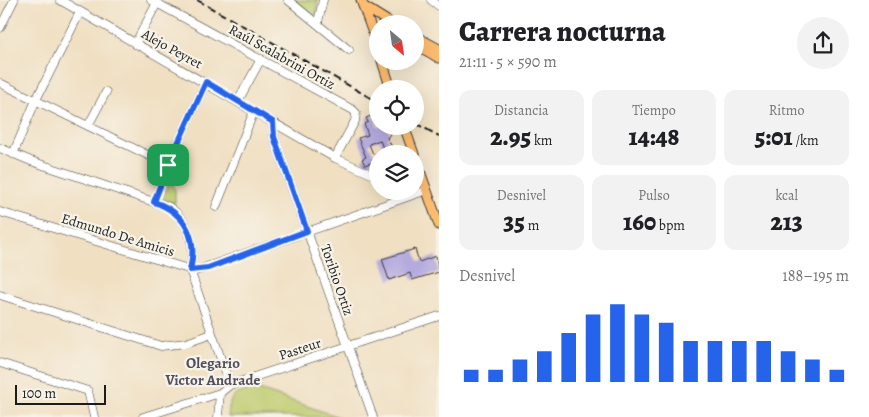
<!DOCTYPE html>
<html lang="es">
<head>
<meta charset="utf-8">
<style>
	:root { --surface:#fff; --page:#f2f2f2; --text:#202124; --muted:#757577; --accent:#2563eb }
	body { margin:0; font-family:Alegreya,serif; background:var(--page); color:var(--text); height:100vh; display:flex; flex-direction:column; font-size:19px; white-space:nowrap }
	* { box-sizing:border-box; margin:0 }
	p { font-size:16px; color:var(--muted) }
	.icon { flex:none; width:28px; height:28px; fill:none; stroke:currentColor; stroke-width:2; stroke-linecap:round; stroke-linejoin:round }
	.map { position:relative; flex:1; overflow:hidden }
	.details { display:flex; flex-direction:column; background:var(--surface); width:430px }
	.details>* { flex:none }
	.needle { width:32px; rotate:151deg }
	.fabs { position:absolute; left:369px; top:15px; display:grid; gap:10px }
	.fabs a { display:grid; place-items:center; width:55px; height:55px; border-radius:50%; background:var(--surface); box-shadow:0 5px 20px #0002; font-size:25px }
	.scale { position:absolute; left:15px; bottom:12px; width:91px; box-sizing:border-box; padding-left:5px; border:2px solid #1c1c1c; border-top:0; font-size:14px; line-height:18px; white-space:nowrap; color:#1c1c1c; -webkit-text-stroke:4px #f7f3e8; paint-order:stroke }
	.pin { position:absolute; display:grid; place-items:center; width:42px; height:42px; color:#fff; margin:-21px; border-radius:10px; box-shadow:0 2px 8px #0006 }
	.round { display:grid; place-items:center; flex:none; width:52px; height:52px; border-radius:26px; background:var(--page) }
	.headline { display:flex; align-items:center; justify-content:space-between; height:85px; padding:0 20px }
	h1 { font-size:28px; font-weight:800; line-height:38px }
	.stats { display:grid; grid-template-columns:repeat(3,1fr); gap:8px; height:85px; padding:5px 20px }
	.stats div { display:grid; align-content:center; border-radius:12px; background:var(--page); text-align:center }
	.stats b { font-size:25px; font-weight:800 }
	.stats small { font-size:14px; font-weight:400 }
	.stats p { font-size:14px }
	.chart { height:140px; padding:10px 20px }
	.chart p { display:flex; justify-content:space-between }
	.chart svg { width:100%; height:90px; margin-top:5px; stroke:var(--accent); stroke-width:6 }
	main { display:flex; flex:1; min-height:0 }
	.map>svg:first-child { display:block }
</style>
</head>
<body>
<main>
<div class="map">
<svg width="439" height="417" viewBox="0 0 439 417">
	<rect width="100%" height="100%" fill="#f7f3e8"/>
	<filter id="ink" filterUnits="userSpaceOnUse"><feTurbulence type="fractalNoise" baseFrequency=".02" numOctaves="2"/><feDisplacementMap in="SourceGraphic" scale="10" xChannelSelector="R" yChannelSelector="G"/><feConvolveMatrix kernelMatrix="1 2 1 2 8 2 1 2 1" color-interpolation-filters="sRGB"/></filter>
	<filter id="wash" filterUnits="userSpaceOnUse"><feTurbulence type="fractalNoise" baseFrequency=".0096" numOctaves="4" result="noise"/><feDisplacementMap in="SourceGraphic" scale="20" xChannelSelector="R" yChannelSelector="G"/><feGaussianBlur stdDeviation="1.12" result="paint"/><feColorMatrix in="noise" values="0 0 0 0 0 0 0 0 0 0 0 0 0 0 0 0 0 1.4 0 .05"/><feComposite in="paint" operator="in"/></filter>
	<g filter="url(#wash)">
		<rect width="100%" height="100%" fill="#f0dfc1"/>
		<path fill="#bdca6c" stroke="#6c7344" d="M293,0H318L316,16Z
			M171,180L175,190V203L161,199Z
			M254,388L339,417H228C230,393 233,396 254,388Z"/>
		<g id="blocks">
			<path fill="#b4aade" d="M373,115L378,126H387L390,134L387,138L396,154H385L380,140L369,144L373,154L378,153V160L365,165L362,159L366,157L358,138L368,135L364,124L368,122L366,118Z
				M415,249L419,262L436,256L439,272L412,280L410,273L389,280L382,259Z"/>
		</g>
	</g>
	<g filter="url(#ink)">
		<use href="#blocks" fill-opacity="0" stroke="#3c3935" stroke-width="1"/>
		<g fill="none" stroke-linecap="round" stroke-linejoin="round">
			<g stroke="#3c3935" stroke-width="9">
				<path id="minor" d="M60,0L335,158L378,177
					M151,0L353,110L356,113L355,121L335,158
					M288,0L349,50
					M431,0L439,6
					M318,22L323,0
					M0,28L14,0
					M135,44L157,3
					M0,83L168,165
					M238,101L261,59
					M273,122L274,137L290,183L373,417
					M88,126L106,92
					M0,148L31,161L169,207C190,221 196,247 190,270
					M13,154L36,100L80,12
					M154,202L168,165L206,82
					M216,207L254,111
					M0,212L195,271L427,190
					M190,270L230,385
					M0,295L161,346L186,343L212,334
					M0,363L88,391L94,417
					M143,417L220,393L230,385L439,316
					M218,417L220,393"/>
			</g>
			<g stroke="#3c3935" stroke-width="11">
				<path id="major" d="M361,0L378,47
					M363,6L392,24
					M415,36L439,49
					M415,44L439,58
					M382,61L391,89
					M404,126L414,154
					M415,157L439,225"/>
			</g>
			<use href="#minor" stroke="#fff" stroke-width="8"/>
			<use href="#major" stroke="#fdbc6f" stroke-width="9"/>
			<path stroke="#1c1c1c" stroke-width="2" stroke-dasharray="8 4" stroke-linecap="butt" d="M197,0L378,102
				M415,123L439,136"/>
		</g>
	</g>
	<g fill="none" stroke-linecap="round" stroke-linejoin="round" filter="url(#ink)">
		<g stroke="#fff" stroke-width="10">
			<path id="route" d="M206,82L273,122L274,137L307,231L208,268L190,270C198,238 186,213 154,202L168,165Z"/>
		</g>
		<use href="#route" stroke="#2563eb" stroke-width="6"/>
	</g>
	<g text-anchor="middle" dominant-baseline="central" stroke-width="4.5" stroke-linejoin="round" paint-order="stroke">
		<g font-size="14" fill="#1c1c1c" stroke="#f7f3e8">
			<text transform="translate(172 49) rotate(29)">Alejo Peyret</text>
			<text transform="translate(282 57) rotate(29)">Raúl Scalabrini Ortiz</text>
			<text transform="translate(118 235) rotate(17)">Edmundo De Amicis</text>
			<text transform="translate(337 280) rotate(71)">Toribio Ortiz</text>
			<text transform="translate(300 349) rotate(-18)">Pasteur</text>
		</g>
		<g font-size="15" font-weight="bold" fill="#514e60" stroke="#f7f3e8">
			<text x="213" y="363">Olegario<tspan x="213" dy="17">Victor Andrade</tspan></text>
		</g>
	</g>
</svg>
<div class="fabs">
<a><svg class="needle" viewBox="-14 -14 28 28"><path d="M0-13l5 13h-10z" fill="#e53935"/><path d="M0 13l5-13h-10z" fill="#757577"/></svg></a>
<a><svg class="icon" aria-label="locate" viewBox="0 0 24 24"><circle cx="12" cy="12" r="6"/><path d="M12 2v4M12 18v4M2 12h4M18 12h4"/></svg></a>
<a><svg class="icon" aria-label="layers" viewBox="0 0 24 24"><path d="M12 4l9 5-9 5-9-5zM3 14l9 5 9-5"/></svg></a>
</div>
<div class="scale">100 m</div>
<div class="pin" style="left:168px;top:165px;background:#1e9e55"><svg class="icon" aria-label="arrive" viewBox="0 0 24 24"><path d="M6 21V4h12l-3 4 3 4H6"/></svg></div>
</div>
<section class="details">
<div class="headline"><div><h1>Carrera nocturna</h1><p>21:11 · 5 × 590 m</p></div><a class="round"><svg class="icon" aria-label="share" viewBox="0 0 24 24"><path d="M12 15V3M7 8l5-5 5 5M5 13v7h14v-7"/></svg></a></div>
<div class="stats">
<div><p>Distancia</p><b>2.95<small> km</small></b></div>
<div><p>Tiempo</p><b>14:48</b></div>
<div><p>Ritmo</p><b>5:01<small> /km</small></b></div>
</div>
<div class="stats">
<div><p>Desnivel</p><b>35<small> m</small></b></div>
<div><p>Pulso</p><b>160<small> bpm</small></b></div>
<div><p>kcal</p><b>213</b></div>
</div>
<div class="chart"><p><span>Desnivel</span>188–195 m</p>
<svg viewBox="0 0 160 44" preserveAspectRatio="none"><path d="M5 44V38M15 44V38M25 44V33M35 44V29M45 44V20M55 44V11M65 44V6M75 44V11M85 44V15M95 44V24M105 44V24M115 44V24M125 44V24M135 44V29M145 44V33M155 44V38"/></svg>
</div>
</section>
</main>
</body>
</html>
